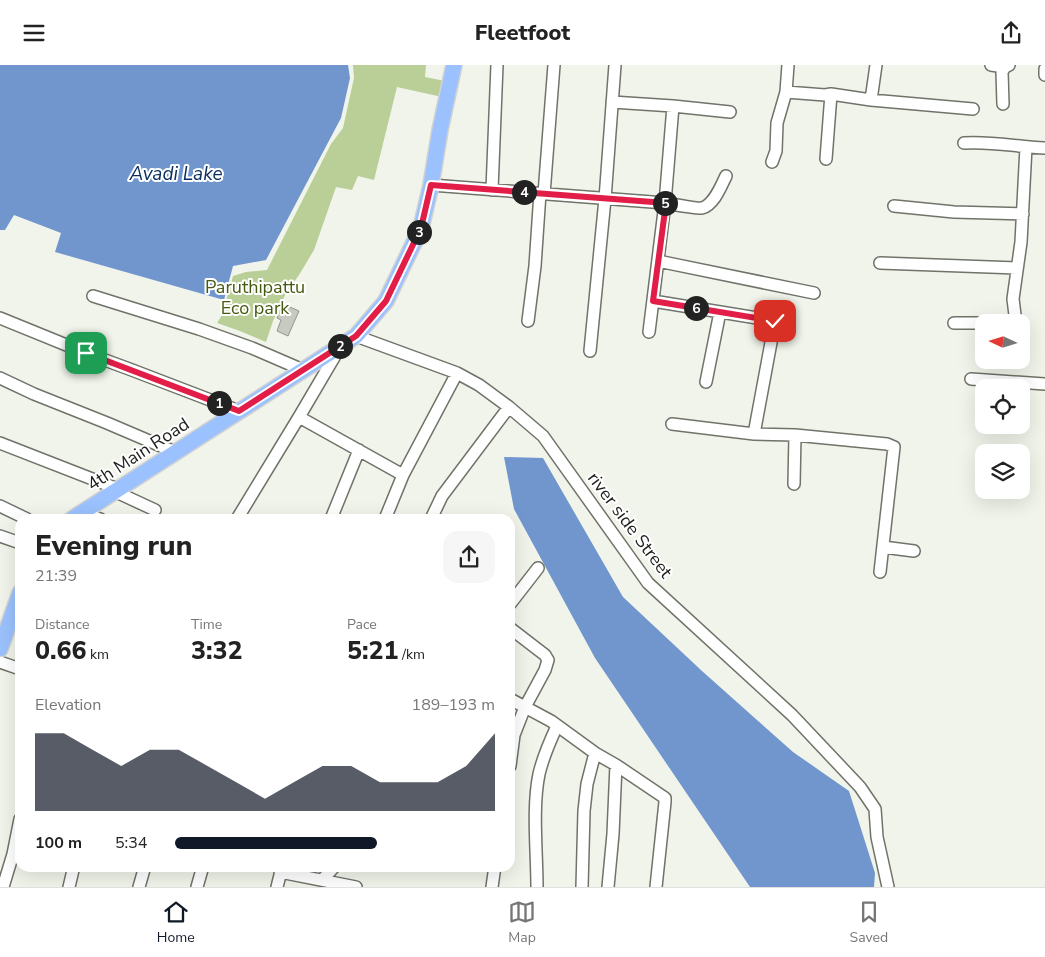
<!DOCTYPE html>
<html lang="en">
<head>
<meta charset="utf-8">
<style>
	:root { --surface:#fff; --page:#f6f6f6; --text:#222; --muted:#767676; --line:#e0e0e0; --accent:#111827 }
	body { margin:0; font-family:"Nunito Sans",sans-serif; background:var(--page); color:var(--text); height:100vh; display:flex; flex-direction:column; font-size:19px; white-space:nowrap }
	* { box-sizing:border-box; margin:0 }
	p { font-size:16px; color:var(--muted) }
	.icon { flex:none; width:28px; height:28px; fill:none; stroke:currentColor; stroke-width:2; stroke-linecap:round; stroke-linejoin:round }
	.map { position:relative; flex:1; overflow:hidden }
	.drawer { position:absolute; left:15px; top:449px; width:500px; height:358px; display:flex; flex-direction:column; background:var(--surface); border-radius:15px; box-shadow:0 5px 20px #0002 }
	.drawer>* { flex:none }
	.needle { width:32px; rotate:274deg }
	.fabs { position:absolute; left:975px; top:249px; display:grid; gap:10px }
	.fabs a { display:grid; place-items:center; width:55px; height:55px; border-radius:10px; background:var(--surface); box-shadow:0 5px 20px #0002; font-size:25px }
	.pin { position:absolute; display:grid; place-items:center; width:42px; height:42px; color:#fff; margin:-21px; border-radius:10px; box-shadow:0 2px 8px #0006 }
	.km { position:absolute; width:25px; height:25px; margin:-12px; border-radius:50%; background:#222; color:#fff; font-size:14px; line-height:25px; text-align:center }
	.round { display:grid; place-items:center; flex:none; width:52px; height:52px; border-radius:15px; background:var(--page) }
	.headline { display:flex; align-items:center; justify-content:space-between; height:85px; padding:0 20px }
	h1 { font-size:28px; font-weight:800; line-height:38px }
	.stats { display:grid; grid-template-columns:repeat(3,1fr); gap:8px; height:85px; padding:5px 20px }
	.stats div { display:grid; align-content:center }
	.stats b { font-size:25px; font-weight:800 }
	.stats small { font-size:14px; font-weight:400 }
	.stats p { font-size:14px }
	.chart { height:140px; padding:10px 20px }
	.chart p { display:flex; justify-content:space-between }
	.chart svg { width:100%; height:90px; margin-top:5px; fill:var(--accent); opacity:.7 }
	ul { padding:0 20px; list-style:none; font-size:16px }
	li { display:grid; grid-template-columns:80px 60px 1fr; align-items:center; height:38px }
	li i { height:12px; border-radius:6px; background:var(--accent) }
	header { display:flex; justify-content:space-between; align-items:center; height:65px; padding:0 20px; background:var(--surface); font-size:22px; font-weight:800 }
	.menu { display:flex; justify-content:space-around; align-items:center; height:70px; border-top:1px solid var(--line); background:var(--surface); font-size:14px; color:var(--muted) }
	.menu a { display:grid; justify-items:center; gap:2px }
	.menu .on { color:var(--accent) }
	.map>svg:first-child { display:block }
</style>
</head>
<body>
<header><svg class="icon" aria-label="menu" viewBox="0 0 24 24"><path d="M4 6h16M4 12h16M4 18h16"/></svg>Fleetfoot<svg class="icon" aria-label="share" viewBox="0 0 24 24"><path d="M12 15V3M7 8l5-5 5 5M5 13v7h14v-7"/></svg></header>
<div class="map">
<svg width="1045" height="822" viewBox="0 0 1045 822">
	<rect width="100%" height="100%" fill="#f0f4ea"/>
	<path fill="#bace98" d="M353,0H426L425,12L445,16L442,32L397,22L374,115L358,111L352,125L336,122L314,185L299,210L286,228L273,256L266,277L240,266L217,258L222,250L233,211L246,207L267,205L331,79L343,63L354,13Z"/>
	<path fill="#7196ce" d="M0,0H348L350,13L341,53L266,195L233,201L224,235L55,187L61,168L14,150L5,165H0Z
		M504,392L543,393L623,532L702,606L793,687L849,726L875,808L874,822H750L595,593L514,444Z"/>
	<path fill="#c6cac0" stroke="#92968c" d="M283,239L299,246L288,271L277,266L281,255L277,253Z"/>
	<g fill="none" stroke-linecap="round" stroke-linejoin="round">
		<g stroke="#6f7369" stroke-width="14">
			<path id="minor" d="M991,0L1005,2
				M1045,4V10
				M786,27L788,0
				M871,35L876,0
				M612,37L673,41L730,47
				M1003,39L1002,7L1005,2L1009,0
				M964,78C991,76 1018,82 1045,83
				M826,94L831,29
				M772,97L776,86L777,58L786,27L825,30L831,29L871,35L973,44
				M431,120L665,138C672,139 697,144 702,143C714,140 721,121 726,111
				M492,125L497,0
				M544,129L554,0
				M894,141L954,147L1023,149
				M658,196L814,228
				M880,198L1017,203
				M93,231L199,264L252,283L303,305
				M653,236L775,256L754,369
				M0,253L86,288L132,305L239,346
				M528,256L535,201L540,128
				M954,258H984
				M1016,258L1013,234L1021,177L1026,82
				M649,267L665,138L673,41
				M356,271L457,308L479,320L509,342L543,371L648,518L792,650L860,722L875,744L877,772L888,822
				M590,286L605,134L615,0
				M0,313L34,329L107,358L175,387
				M971,314L1045,319
				M706,317L720,247
				M299,352L403,410
				M672,359L754,369L795,370L887,379L894,382L880,507
				M0,378L118,424
				M794,419L795,370
				M114,426L155,445
				M0,441L27,454
				M82,448L100,454
				M237,454L299,352L339,284
				M331,454L359,385
				M385,454L403,410L457,308
				M431,454L442,431L509,342
				M0,471L20,478
				M883,482L914,486
				M510,539L538,503
				M510,563L545,590L548,595L545,605L525,642L514,670L510,701
				M0,597L20,604
				M510,634L551,656L595,688L616,700L665,733V737L656,822
				M280,807L356,822
				M322,815L335,801
				M3,822L13,789L20,754
				M69,822L74,801
				M139,822L145,801
				M197,822L203,801
				M277,822L282,802
				M492,822L495,801
				M537,822C537,787 532,743 539,709C543,692 550,676 557,661
				M582,822L584,746L587,719L595,688
				M608,822L613,769L616,700"/>
		</g>
		<g stroke="#d2d2d2" stroke-width="18">
			<path id="major" d="M72,454L356,271L386,236L421,163L431,120L440,65L454,0
				M0,584L20,528"/>
		</g>
		<use href="#minor" stroke="#fff" stroke-width="11"/>
		<use href="#major" stroke="#9bc2fe" stroke-width="15"/>
	</g>
	<g fill="none" stroke-linecap="round" stroke-linejoin="round">
		<g stroke="#fff" stroke-width="10">
			<path id="route" d="M86,288L239,346L356,271L386,236L421,163L431,120L666,138L653,236L775,256"/>
		</g>
		<use href="#route" stroke="#e11d48" stroke-width="6"/>
	</g>
	<g text-anchor="middle" dominant-baseline="central" stroke-width="4" stroke-linejoin="round" paint-order="stroke">
		<g font-size="18" fill="#455a10" stroke="#fff">
			<text x="255" y="222">Paruthipattu<tspan x="255" dy="21">Eco park</tspan></text>
		</g>
		<g font-size="18" fill="#1f201d" stroke="#fff">
			<text transform="translate(138 389) rotate(-33)">4th Main Road</text>
			<text transform="translate(630 460) rotate(53)">river side Street</text>
		</g>
		<g font-size="19" font-style="italic" fill="#0b2f61" stroke="#fff">
			<text x="176" y="109">Avadi Lake</text>
		</g>
	</g>
</svg>
<div class="fabs">
<a><svg class="needle" viewBox="-14 -14 28 28"><path d="M0-13l5 13h-10z" fill="#e53935"/><path d="M0 13l5-13h-10z" fill="#767676"/></svg></a>
<a><svg class="icon" aria-label="locate" viewBox="0 0 24 24"><circle cx="12" cy="12" r="6"/><path d="M12 2v4M12 18v4M2 12h4M18 12h4"/></svg></a>
<a><svg class="icon" aria-label="layers" viewBox="0 0 24 24"><path d="M12 4l9 5-9 5-9-5zM3 14l9 5 9-5"/></svg></a>
</div>
<div class="pin" style="left:86px;top:288px;background:#1e9e55"><svg class="icon" aria-label="arrive" viewBox="0 0 24 24"><path d="M6 21V4h12l-3 4 3 4H6"/></svg></div>
<div class="pin" style="left:775px;top:256px;background:#d93025"><svg class="icon" aria-label="check" viewBox="0 0 24 24"><path d="M5 12l5 5 9-10"/></svg></div>
<b class="km" style="left:219px;top:338px">1</b>
<b class="km" style="left:340px;top:281px">2</b>
<b class="km" style="left:419px;top:167px">3</b>
<b class="km" style="left:524px;top:127px">4</b>
<b class="km" style="left:665px;top:138px">5</b>
<b class="km" style="left:696px;top:243px">6</b>
<section class="drawer">
<div class="headline"><div><h1>Evening run</h1><p>21:39</p></div><a class="round"><svg class="icon" aria-label="share" viewBox="0 0 24 24"><path d="M12 15V3M7 8l5-5 5 5M5 13v7h14v-7"/></svg></a></div>
<div class="stats">
<div><p>Distance</p><b>0.66<small> km</small></b></div>
<div><p>Time</p><b>3:32</b></div>
<div><p>Pace</p><b>5:21<small> /km</small></b></div>
</div>
<div class="chart"><p><span>Elevation</span>189–193 m</p>
<svg viewBox="0 0 160 44" preserveAspectRatio="none"><path d="M0 44V6L10 6L20 14L30 22L40 14L50 14L60 22L70 30L80 38L90 30L100 22L110 22L120 30L130 30L140 30L150 22L160 6V44z"/></svg>
</div>
<ul>
<li><b>100 m</b>5:34<i style="width:63%"></i></li>
</ul>
</section>
</div>
<nav class="menu">
<a class="on"><svg class="icon" aria-label="home" viewBox="0 0 24 24"><path d="M3 11l9-7 9 7M6 9v11h12V9"/></svg>Home</a>
<a><svg class="icon" aria-label="map" viewBox="0 0 24 24"><path d="M3 6l6-2 6 2 6-2v14l-6 2-6-2-6 2zM9 4v14M15 6v14"/></svg>Map</a>
<a><svg class="icon" aria-label="saved" viewBox="0 0 24 24"><path d="M7 4h10v16l-5-4-5 4z"/></svg>Saved</a>
</nav>
</body>
</html>
